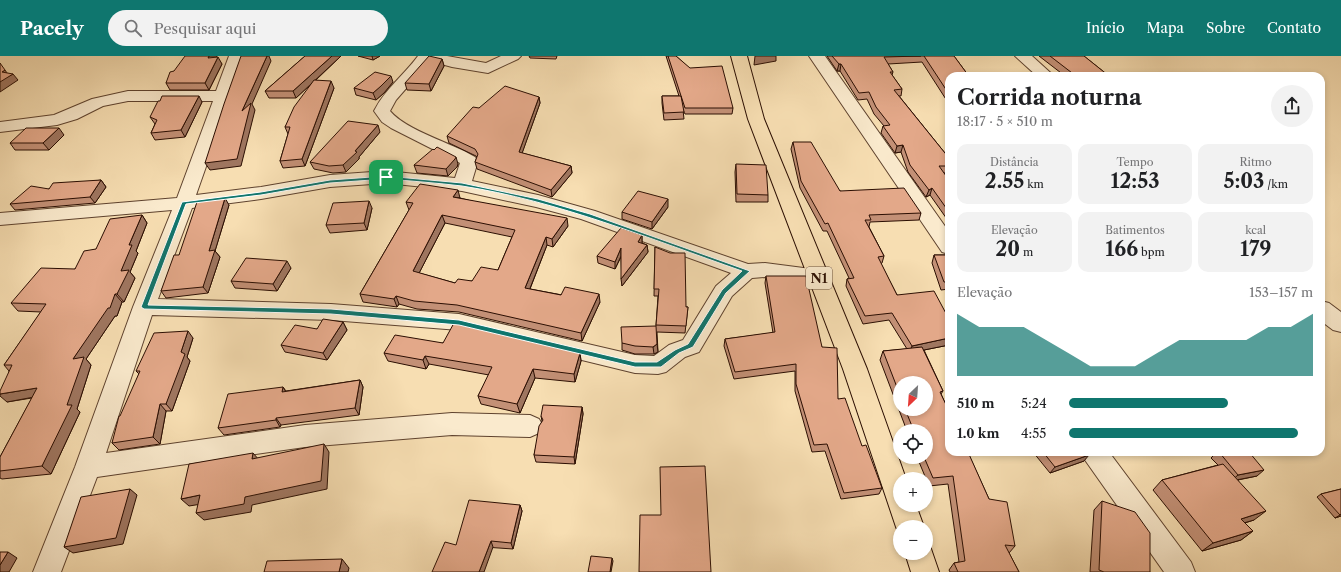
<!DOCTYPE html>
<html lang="pt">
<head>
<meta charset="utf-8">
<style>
	:root { --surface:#fff; --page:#f2f2f2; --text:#202124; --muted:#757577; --accent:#0f766e }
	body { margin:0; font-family:"Libre Caslon Text",serif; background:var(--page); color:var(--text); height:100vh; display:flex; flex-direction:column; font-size:15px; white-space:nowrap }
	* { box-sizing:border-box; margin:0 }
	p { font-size:13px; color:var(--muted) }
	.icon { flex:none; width:22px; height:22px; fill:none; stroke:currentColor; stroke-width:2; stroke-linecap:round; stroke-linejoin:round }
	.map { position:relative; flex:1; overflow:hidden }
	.panel { position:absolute; left:945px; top:16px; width:380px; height:384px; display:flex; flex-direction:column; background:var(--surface); border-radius:12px; box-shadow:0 2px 6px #0003 }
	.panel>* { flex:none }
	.needle { width:26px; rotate:205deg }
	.buttons { position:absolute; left:893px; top:320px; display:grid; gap:8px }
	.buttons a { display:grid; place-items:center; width:40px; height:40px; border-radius:50%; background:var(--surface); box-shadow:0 2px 6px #0003; font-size:20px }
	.pin { position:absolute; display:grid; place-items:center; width:34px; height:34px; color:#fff; margin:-17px; border-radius:8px; box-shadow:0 2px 6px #0006 }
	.round { display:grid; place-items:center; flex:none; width:42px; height:42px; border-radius:21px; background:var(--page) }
	.head { display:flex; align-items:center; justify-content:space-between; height:68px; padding:0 12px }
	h1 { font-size:22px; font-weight:700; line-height:30px }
	.metrics { display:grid; grid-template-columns:repeat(3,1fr); gap:6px; height:68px; padding:4px 12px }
	.metrics div { display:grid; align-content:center; border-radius:10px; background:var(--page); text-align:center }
	.metrics b { font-size:20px; font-weight:700 }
	.metrics small { font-size:11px; font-weight:400 }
	.metrics p { font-size:11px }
	.chart { height:112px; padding:8px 12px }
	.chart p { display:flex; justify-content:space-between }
	.chart svg { width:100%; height:72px; margin-top:4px; fill:var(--accent); opacity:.7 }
	ul { padding:0 12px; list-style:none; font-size:13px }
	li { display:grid; grid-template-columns:64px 48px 1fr; align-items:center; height:30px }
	li i { height:10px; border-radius:5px; background:var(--accent) }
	header { display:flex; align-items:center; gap:24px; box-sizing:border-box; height:56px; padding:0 20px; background:var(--accent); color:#fff }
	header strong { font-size:19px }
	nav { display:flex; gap:22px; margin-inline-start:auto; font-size:14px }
	.search { width:280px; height:36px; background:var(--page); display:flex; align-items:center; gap:10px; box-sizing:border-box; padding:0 14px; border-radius:22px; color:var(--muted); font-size:15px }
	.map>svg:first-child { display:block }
</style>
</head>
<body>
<header>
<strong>Pacely</strong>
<div class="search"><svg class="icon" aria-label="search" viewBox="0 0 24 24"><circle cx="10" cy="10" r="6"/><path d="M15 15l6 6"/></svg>Pesquisar aqui</div>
<nav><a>Início</a><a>Mapa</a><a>Sobre</a><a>Contato</a></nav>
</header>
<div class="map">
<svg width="1341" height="516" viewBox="0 0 1341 516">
	<rect width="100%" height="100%" fill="#f7deb2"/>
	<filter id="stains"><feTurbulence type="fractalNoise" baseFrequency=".005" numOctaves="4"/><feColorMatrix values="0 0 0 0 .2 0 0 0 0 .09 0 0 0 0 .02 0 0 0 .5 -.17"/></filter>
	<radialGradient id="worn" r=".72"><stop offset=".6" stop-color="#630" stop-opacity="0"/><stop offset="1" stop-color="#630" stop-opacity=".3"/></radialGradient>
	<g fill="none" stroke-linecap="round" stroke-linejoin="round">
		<g stroke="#5e422e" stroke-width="2">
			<path id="minor" d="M229,0H245L196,139L261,131L330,119L386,115L455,122L460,107L391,72L382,66L374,55C385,33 404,19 418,0H447L486,7L501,0H521L518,3L488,17L452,11L430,5L396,44L390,55C407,75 452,87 475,101L478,105L472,125L538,139L595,155L748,208L765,207L819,214L826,216L829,221L826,226L819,228L765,221L752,222L732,240L699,296L685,301L666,316L658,318L635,317L459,274L331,264L152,259L106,397L305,369L452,357L530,359L539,363L543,370L539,377L530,381L452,379L305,391L97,421L61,516H33L75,411L133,251L172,154L0,169V157L177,142L213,45H128L103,50L77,63L57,69L0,76V66L54,59L92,43L128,35H216ZM386,127L462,135L536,151L581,163L731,217L716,230L683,284L669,289L654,300L635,299L459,258L331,248L158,243L192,152L261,143L330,131Z
				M809,0H825L949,176V198L942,196Z
				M1015,0H1032L1054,20H1037Z
				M1321,245L1329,247L1341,256V276L1333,274L1321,265Z
				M1081,396H1109L1191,506L1195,516H1164L1085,404Z"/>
		</g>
		<g stroke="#2b0e02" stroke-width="2">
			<path id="primary" d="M731,0H747L764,63L867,313L906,423H900V449H916L924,471H900V480L896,471L843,313L748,63Z
				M926,486L929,487L939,516H911L905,497H926Z"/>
		</g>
		<use href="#minor" fill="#faeacd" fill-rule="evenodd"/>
		<use href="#primary" fill="#f7deb2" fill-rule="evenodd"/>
	</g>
	<path fill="#c39076" stroke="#2b0e02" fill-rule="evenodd" d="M305,0H341L316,24L334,32L305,110L283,112L280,105L288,78L285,71L311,28L296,42H269L265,35Z
		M358,0H380L373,4Z
		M529,0H557L556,3L530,2Z
		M666,0H676L733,52L732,58H685L683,54L684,63L664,64L662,47V40H679Z
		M827,0H954L968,19L967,20H949V48L922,6L888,8L893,16L892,19L902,33L901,40H899L949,102V117H944L949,124V166L930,139L926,141L908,116L901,96L895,97L881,77L883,70H884L874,58L867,43L858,44L840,15H837Z
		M1039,0H1084L1109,20H1065Z
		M216,1L222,8L209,34H170L166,27L174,15Z
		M442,3L444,10L431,35L407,34L405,27Z
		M393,26L384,37L376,44L356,39L354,32Z
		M539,41L540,47L522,97L571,110L572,117L552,141L477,113L475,106L477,101L476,100L449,87L447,80L479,52Z
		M202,46L185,81L155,84L151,77L155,68L150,61Z
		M380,76L359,101V103L346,116L333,117L314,113L310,106Z
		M64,79L49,94H15L10,87Z
		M793,86L840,135L921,157L919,164L870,166L869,171L884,200L882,207L881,208L897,239L949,263V289L924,294L943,335L941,338L989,443L1015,490L1009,497L1019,516H950L949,514L954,507L959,506L948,428L929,430L917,401H926V375H907L880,304L883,295L907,293L889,264L863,268L846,230L847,223L849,222L827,175H823L800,132L791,93ZM900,327L926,353H900Z
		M458,108L457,111L448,120L417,117L414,109Z
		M736,108L768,139V146H736L735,116Z
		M101,124L106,131L95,147L15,154L10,148L49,133Z
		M460,142L568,170L553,191L547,189L530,233L600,246L582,285L459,256L417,253L399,248L397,251L363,246L360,238L409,154L406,146ZM445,167L512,181L498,214L472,225L455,227L419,217Z
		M229,149L215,195L220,201L208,237L166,242L161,235L179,199Z
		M668,151L652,173L622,163V156Z
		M372,152L367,174L330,177L326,169Z
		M142,159L147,167L136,195L138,197L130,216L135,222L124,246H122L117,260H115L86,303L91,309L77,353L80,356L51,418L2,423L0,422V401L32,342L7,346L9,315L4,309L41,256L18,255L11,247L75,213L96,193Z
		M642,179V187L647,189L648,196L622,230L621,201L615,213L598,207L597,200Z
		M655,191L686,251H688L685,277L657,276L658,296L654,298H635L622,294V287L656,270L658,240H654Z
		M934,199H949V233L941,234L932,207Z
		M291,212L277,235L235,232L231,225Z
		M766,220L822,291L838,343L882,432L879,438L841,443L825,395L812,396L795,335V315L734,323L724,290L725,283L773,277L765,227Z
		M343,266L347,274L327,304L285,296L281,289L317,273Z
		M193,282L187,301L190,305L172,355H166L160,388L119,394L112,387L139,318L136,315Z
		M443,287L580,297L581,305L575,326L535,322L520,357L481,348L478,340L489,319L429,308L426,313L388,305L384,297Z
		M360,324L363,331L359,359L281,369L280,371L224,379L218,372L283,331L286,335Z
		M582,351L583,358L575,408L536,406L534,399L542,365L541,360Z
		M1033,396H1088L1084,405L1050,417Z
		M1217,396H1249L1257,420L1238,424L1254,464L1245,467L1253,475L1241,484L1202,495L1153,434L1162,424L1218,409L1211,402Z
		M1341,433V460L1335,462L1317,441L1321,438Z
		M1102,445L1150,516H1090L1094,454Z
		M520,449L522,455L513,493L456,489Z"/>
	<path fill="#9f7660" stroke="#2b0e02" d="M209,0H217L211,9L208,2Z
		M267,0H269L271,5L252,48L255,54L241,110L210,114L205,107L242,55Z
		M332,0H341L296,42L293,35Z
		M372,0H380L373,4Z
		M755,0H776V5L754,9Z
		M218,1L222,8L209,34L205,27Z
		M442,3L444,10L431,35L429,28Z
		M839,8H841L840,15H837Z
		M5,14L9,20L13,18L18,24L0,36V26L2,16Z
		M391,20L393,26L384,37L376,44L373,37Z
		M331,25L334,32L305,110L302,103Z
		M199,40L202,46L185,81L181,74Z
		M539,41L540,47L520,103L519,96Z
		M378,69L380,76L359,101V103L346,116L343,109Z
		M59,72L64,79L49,94L43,87Z
		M903,89L901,96L895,97L897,90Z
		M456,101L458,108L457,111L448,120L446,113Z
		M571,110L572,117L552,141L551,134Z
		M101,124L106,131L95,147L90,141Z
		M932,132L930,139L926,141L929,134Z
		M458,134L460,142L453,141Z
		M225,142L229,149L215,195L220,201L208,237L203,231L209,195Z
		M668,143V151L652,173V166Z
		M369,145L372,152L367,174L364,167Z
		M142,159L147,167L136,195L138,197L130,216L135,222L124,246L117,238L121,215L129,189Z
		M442,159L445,167L416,223L413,215Z
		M567,162L568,170L553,191L552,183Z
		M642,179V187L638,193V186Z
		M546,181L547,189L527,240L525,232Z
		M647,189L648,196L622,230L621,223Z
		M621,192V200L615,213V206Z
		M287,205L291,212L277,235L273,228Z
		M115,238L122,246L117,260H115L86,303L91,309L77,353L80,356L51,418L42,410L67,349L73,303Z
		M599,238L600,246L582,285L581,277Z
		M396,240L399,248L397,251L394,243Z
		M343,266L347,274L327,304L323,297Z
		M188,275L193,282L187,301L190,305L172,355L166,348L181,296Z
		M949,282V289L909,297L912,290Z
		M657,288L658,296L654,298L653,291Z
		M580,297L581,305L575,326L574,318Z
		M425,300L429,308L426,313L423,304Z
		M533,313L535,322L520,357L517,348Z
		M360,324L363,331L359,359L355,352Z
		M283,331L287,338L282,336Z
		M37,332L45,339L7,346L0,340V338Z
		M160,348L166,355L160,388L153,381Z
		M582,351L583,358L575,408L574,401Z
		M276,362L281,369L280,371L276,364Z
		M324,388L329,396L327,433L252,449L251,456L204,464L196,457L245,441Z
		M253,397L260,405L252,403Z
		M1089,399L1084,405L1050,417L1055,411Z
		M1264,414L1257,420L1231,425L1238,419Z
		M130,433L137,439L123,488L73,497L64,491Z
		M200,439L208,447L189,450L181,443Z
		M520,449L522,455L513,493L511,487Z
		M1266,455L1254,464L1230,471L1241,463Z
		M1341,458V460L1335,462L1340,459Z
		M1253,475L1241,484L1202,495L1213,487Z
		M491,485L493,491L484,516H479Z
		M8,496L17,502L9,516H0V509Z
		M612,502L613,505L611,516H610Z
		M342,503L349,512L348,516H339Z"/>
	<path fill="#e3a889" stroke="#2b0e02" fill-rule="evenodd" d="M185,0H209L208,2L218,1L205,27H166L170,16L174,15Z
		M241,0H267L242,55L251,47L237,103L205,107L224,48Z
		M305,0H332L293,35H265Z
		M429,0L442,3L429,28L405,27Z
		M668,0H676L690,12L722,10L733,52H685Z
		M832,0H921L884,1L893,16H890L902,33L894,34L949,102V110H939L949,124V156L932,132L929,134L910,109L903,89L897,90L883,70L890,69L876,51L869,36L859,37L841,8H839Z
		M924,0H954L968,19H959L960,20H949V38Z
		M1050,0H1084L1109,20H1076Z
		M0,7L5,14L2,16L13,18L0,26Z
		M375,16L391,20L381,30L373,37L354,32Z
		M314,24L331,25L302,103L280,105L290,71H285L294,51Z
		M505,30L539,41L519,96L571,110L551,134L475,106L478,98L475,93L447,80L473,51L479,52Z
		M162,40H199L181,74L151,77L157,64L150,61L158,45H160Z
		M662,40H681L684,56L664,57Z
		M348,65L378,69L355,95L357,96L343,109L329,110L310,106Z
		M26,72H59L43,87H10Z
		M793,86H811L840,135L904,132L921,157L869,159L871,164H865L884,200L878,201L897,239L934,235L949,263V282L912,290L892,257L865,260L847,223L854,222L828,167L825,168L801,125Z
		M437,91L456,101L455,103L446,113L414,109L433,93L434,94Z
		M736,108L766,109L768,139L737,138Z
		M101,124L90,141L10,148L31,130L49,133L53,127Z
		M420,128L458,134L453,141L567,162L552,183L546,181L525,232L561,239L565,231L599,238L581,277L457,249L414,245L396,240L394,243L360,238L413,147L406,146ZM442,159L515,174L498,214L481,211L472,225L458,223L455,227L413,215Z
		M638,135L668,143L652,166L622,156Z
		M225,142L209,195L215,194L203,231L161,235L174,199H179L197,146Z
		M369,145L364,167L326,169L333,147Z
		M142,159L129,189H132L121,215L129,214L117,238H115L110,252H108L73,303L84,301L67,349H72L42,410L0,415V401L37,332L0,338V335L12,309H4L46,248L11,247L41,212L75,213L84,195L96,193L110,163Z
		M621,172L642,179L638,186L647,189L621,223V192L615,206L597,200Z
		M655,191L670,197H685L686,251H688L686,270L656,269L659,233H654Z
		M934,199H949V226H944Z
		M246,202L287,205L273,228L231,225Z
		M766,220H806L822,291L837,292L838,343L845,342L862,390L866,389L882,432L844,437L827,388L814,389L796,328V308L735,316L725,283L775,276Z
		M323,263L343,266L323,297L281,289L295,269L317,273Z
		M454,267L580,297L574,318L533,313L517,348L478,340L492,311L425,300L423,304L384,297L395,279L443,287Z
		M656,270L657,288L653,291L635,290L622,287L621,271Z
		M188,275L181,296L185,298L166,348H160L153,381L112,387L119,360H120L140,315H136L154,277Z
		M922,291L943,335L940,336L949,355V396H968L989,443L1007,446L1015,490L1005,489L1019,516H958L954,507L965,505L953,420L933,422L924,401H926V375H914L905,353H926V327H900V339L883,295Z
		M360,324L355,352L276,362V364L218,372L228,338L283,331L282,336Z
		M543,349L582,351L574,401L534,399L539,370L543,364L541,360Z
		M324,388L321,425L245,441L244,448L196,457L200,439L181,443L189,408L253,397L252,403Z
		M1043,396H1088L1089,399L1055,411Z
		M1219,396H1249L1264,414L1238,419Z
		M1223,408L1266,455L1241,463L1253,475L1213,487L1162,424Z
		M705,410L711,516H639L640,459H661L660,411Z
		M130,433L116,482L64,491L81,441Z
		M1341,433V458L1340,459L1321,438Z
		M469,444L520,449L511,487L491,485L479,516H432L445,486L456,489Z
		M1102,445L1135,456L1150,477V516H1104L1099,514Z
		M0,496H8L0,509Z
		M591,500L612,502L610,516H588Z
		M342,503L339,516H264L267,505Z"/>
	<path fill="#0f766e" stroke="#fff" fill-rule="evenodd" d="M386,120L462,127L538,143L590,158L750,215L726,237L693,291L679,297L661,311H635L459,269L331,258L144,253L141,251L182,146L261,136L330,124ZM386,123C411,125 437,127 462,130C558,145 650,183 742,215L722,234L688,288L675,294L657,306H635L459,264L331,253L148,249L186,148L261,139L330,127Z"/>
	<g text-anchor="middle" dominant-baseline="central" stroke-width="3" stroke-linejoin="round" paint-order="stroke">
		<rect fill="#faeacd" stroke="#69503f" stroke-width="1" x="806" y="211" width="26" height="22" rx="3"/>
		<g font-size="13" font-weight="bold" fill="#2b0e02">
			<text x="819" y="222">N1</text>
		</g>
	</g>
	<rect width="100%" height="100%" filter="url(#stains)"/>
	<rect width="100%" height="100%" fill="url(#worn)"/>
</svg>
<div class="buttons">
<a><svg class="needle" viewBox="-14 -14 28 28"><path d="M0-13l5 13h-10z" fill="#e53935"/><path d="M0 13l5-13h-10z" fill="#757577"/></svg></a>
<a><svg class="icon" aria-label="locate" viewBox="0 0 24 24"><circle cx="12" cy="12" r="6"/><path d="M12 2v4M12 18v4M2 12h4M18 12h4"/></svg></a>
<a>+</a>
<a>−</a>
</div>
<div class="pin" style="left:386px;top:121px;background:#1e9e55"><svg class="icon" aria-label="arrive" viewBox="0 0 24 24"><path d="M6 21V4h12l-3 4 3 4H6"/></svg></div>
<section class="panel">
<div class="head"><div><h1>Corrida noturna</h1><p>18:17 · 5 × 510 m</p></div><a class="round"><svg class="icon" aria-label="share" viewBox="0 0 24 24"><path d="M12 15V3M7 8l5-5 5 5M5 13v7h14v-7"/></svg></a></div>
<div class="metrics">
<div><p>Distância</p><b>2.55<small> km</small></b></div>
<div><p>Tempo</p><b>12:53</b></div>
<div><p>Ritmo</p><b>5:03<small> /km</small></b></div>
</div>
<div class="metrics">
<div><p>Elevação</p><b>20<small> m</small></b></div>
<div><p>Batimentos</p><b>166<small> bpm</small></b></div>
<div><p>kcal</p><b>179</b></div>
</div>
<div class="chart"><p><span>Elevação</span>153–157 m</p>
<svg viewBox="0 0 160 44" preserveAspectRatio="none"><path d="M0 44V6L10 14L20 14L30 14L40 22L50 30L60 38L70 38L80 38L90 30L100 22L110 22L120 22L130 22L140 14L150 14L160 6V44z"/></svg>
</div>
<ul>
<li><b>510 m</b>5:24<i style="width:65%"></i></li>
<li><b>1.0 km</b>4:55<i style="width:94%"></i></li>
</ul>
</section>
</div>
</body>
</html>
